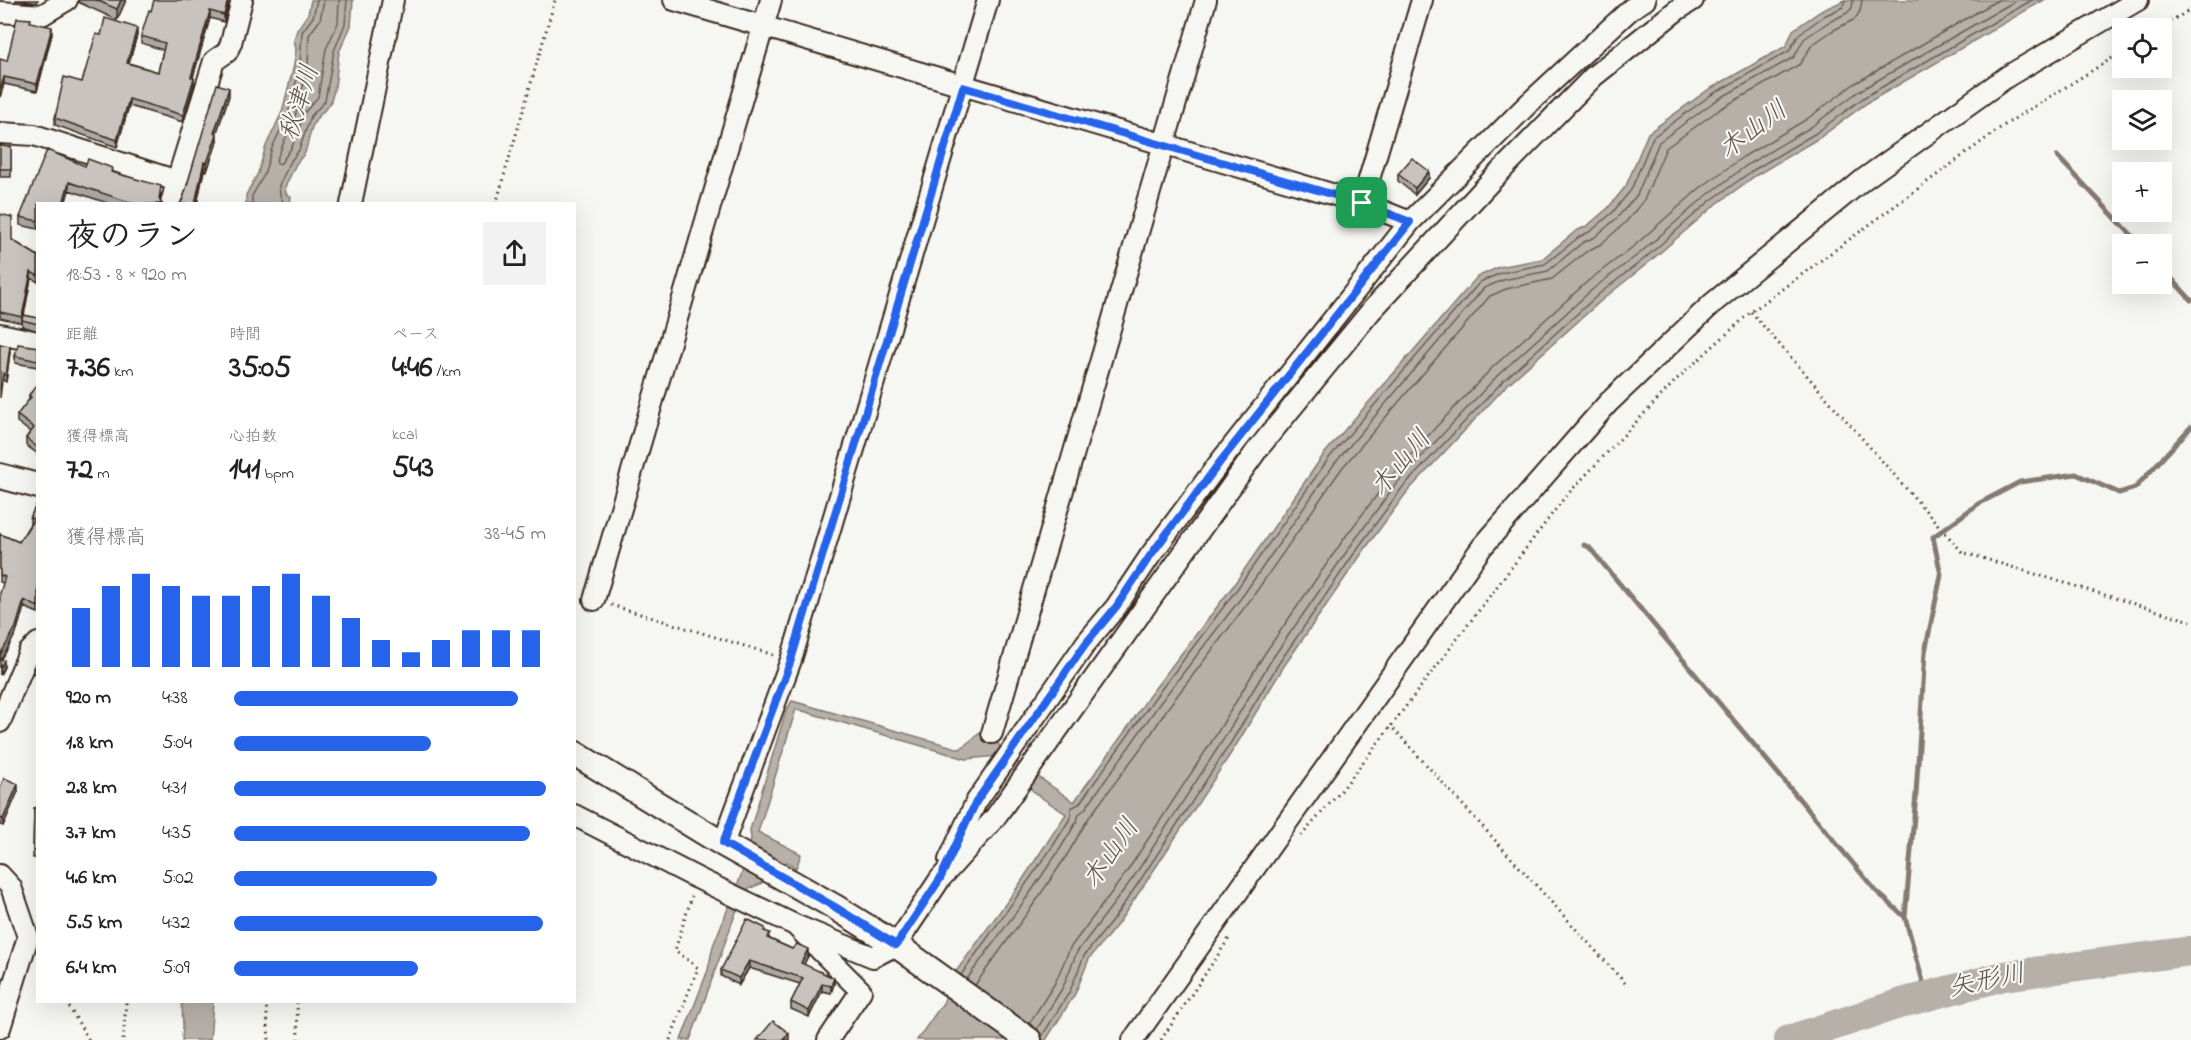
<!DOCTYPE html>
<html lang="ja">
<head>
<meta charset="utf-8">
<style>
	:root { --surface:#fff; --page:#f2f2f2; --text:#222; --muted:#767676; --accent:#2563eb }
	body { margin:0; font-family:"Indie Flower","Klee One",sans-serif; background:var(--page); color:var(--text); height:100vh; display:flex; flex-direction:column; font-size:22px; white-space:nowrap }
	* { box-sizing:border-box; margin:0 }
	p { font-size:20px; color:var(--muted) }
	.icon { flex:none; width:33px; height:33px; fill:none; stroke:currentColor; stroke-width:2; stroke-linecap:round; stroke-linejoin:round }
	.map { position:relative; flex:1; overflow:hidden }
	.details { position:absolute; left:36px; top:202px; width:540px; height:801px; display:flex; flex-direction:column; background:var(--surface); border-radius:0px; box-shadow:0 6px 24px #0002 }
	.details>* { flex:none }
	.fabs { position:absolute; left:2112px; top:18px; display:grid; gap:12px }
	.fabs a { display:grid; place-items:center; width:60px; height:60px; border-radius:0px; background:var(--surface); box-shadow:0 6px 24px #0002; font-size:30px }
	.pin { position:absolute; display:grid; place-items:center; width:51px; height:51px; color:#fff; margin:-26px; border-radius:12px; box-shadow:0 3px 9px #0006 }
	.round { display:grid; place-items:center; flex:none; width:63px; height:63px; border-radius:0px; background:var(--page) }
	.headline { display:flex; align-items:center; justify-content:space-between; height:102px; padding:0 30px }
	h1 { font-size:33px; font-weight:700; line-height:45px }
	.figures { display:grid; grid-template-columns:repeat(3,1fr); gap:9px; height:102px; padding:6px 30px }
	.figures div { display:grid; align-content:center }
	.figures b { font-size:30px; font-weight:700 }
	.figures small { font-size:16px; font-weight:400 }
	.figures p { font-size:16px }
	.chart { height:168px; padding:12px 30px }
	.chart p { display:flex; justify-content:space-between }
	.chart svg { width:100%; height:108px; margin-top:6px; stroke:var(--accent); stroke-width:6 }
	ul { padding:0 30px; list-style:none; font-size:20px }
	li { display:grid; grid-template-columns:96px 72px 1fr; align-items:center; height:45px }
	li i { height:15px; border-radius:8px; background:var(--accent) }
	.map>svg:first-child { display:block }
</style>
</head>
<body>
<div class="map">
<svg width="2191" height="1040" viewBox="0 0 2191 1040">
	<rect width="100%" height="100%" fill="#f6f6f2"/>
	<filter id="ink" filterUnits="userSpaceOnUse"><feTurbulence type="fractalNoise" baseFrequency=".0167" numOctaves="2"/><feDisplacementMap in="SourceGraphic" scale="12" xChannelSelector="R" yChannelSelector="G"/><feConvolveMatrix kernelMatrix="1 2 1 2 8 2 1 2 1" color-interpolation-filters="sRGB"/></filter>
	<g filter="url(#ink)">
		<path fill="#b6b0a9" stroke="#857a71" stroke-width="1.5" d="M311,0H353L351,26L339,52L335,87L330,104L317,118L312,127L305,153L296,164L285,187L286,194L291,197L290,204H246V195L258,173L266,146L282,112L294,65L296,49L294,40L297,30L308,14Z
			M1845,0H2044L1867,103L1819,138L1755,176L1714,206L1648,263L1603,299L1508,384L1407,492L1365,549L1284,666L1235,747L1144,885L1117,925L1089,959L1075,994L1046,1040H917L943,1003L957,970L1017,888L1066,814L1036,794L998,756L966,759L796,709L758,832L801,854L796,868L787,862L760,884L744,891C725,940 709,990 690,1040H681L708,970L713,946L742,873L751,839L750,830L786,711L792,701L960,749L985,729L992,733L1003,752L1074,802L1131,723L1149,696L1233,586L1324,454L1477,277L1499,267L1542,259L1576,231L1587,226L1608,208L1626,186L1648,133L1708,90L1786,46L1793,30L1821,11Z
			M182,1002H213L210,1040H182L183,1026Z"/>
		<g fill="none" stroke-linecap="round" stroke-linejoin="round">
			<path stroke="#6c6056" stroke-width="1.5" d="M324,0L320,20L309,35L308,67L295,116L276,161L278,164L281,163L292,147L305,112L318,97L326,49L338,23L339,0
				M252,204V196L264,175L272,148L288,114L300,66L302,32L313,17L317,0
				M284,204L280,195L279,185L291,161L299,150L311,116L325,101L334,51L345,24L347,0
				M961,975L1053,846L1071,817V808L1079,804L1154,699L1237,589L1329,458L1480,282L1501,273L1545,264L1579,237L1591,231L1612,213L1631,190L1653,137L1711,95L1789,51L1799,34L1824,16L1843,7L1845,0
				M967,979L1028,896L1060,849L1077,821L1079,814L1085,809L1160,703L1244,594L1335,463L1484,288L1503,280L1548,271L1582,243L1595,237L1617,218L1637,195L1659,142L1715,101L1794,57L1804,39L1827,23L1847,13L1852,8L1853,0
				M975,985L1036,901L1067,855L1088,819L1149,737L1167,709L1251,599L1342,468L1490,296L1506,289L1552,279L1587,251L1601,244L1625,223L1644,200L1666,148L1720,109L1800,64L1812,45L1832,31L1855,19L1860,11L1862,0
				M1029,1024L1055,983L1070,948L1126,873L1216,735L1265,653L1346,536L1389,479L1437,426L1493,367L1588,281L1634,246L1700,188L1743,157L1807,119L1854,84L1998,0
				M1037,1029L1063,987L1077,952L1133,878L1223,740L1272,659L1354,541L1396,484L1498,375L1594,288L1640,253L1706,196L1747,165L1811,127L1859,91L2017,0
				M1042,1036L1070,991L1084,956L1112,921L1139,882L1230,744L1279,663L1360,545L1402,488L1504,380L1599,294L1644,259L1710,201L1752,171L1816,133L1863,98L2032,0"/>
			<path stroke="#857a71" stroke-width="5" d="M2057,156L2140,244
				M2162,268L2191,300
				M1584,545L1589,547L1876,891L1905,917
				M1927,996L1905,917L1916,794L1925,652L1941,575L1933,537L1978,504L2020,482L2076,474L2119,493L2135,488L2191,427"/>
			<path stroke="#b6b0a9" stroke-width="30" d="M1789,1040L1905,1002L2004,976L2191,951"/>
			<g stroke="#3b2a1e" stroke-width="24">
				<path id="minor" d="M674,0L1362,203L1410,222
					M0,12L42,15L67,0
					M0,133L34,135L177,181
					M1362,203L1422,0
					M171,204L177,181L214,61L227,52L231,43L242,0
					M351,204L393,0
					M0,334L38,342
					M594,600L771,0
					M0,722L29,652L38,643
					M992,733L1206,0
					M574,815L697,878L795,925L861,991L828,1040
					M723,844L791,660L988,0
					M949,860L976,802L1086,643L1116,607L1150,556L1220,462L1410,222L1527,105L1631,9L1645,0
					M0,875L11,887L28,937L0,1028
					M795,925L873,957L896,945L940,879L994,819L1257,450L1371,311L1490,182L1594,76L1677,10L1693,0
					M1133,1040L1482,547L1608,403L1713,303L1864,179L2008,76L2138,0"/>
			</g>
			<g stroke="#3b2a1e" stroke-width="28">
				<path id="major" d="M0,476L38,486
					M574,753L723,844L835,907L896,945L1029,1040"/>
			</g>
			<path stroke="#3b2a1e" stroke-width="3" stroke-dasharray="1.5 4.5" stroke-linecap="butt" d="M2160,28L2191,9
				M496,204L555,0
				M1751,312L1962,552L2191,621
				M611,605L774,655
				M1301,836L1341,791L1391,726
				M1625,983L1391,726L1565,497L1677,379L1751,312L2003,126L2122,52
				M66,1002L89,1040
				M266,1002L269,1040
				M297,1002L298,1040
				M123,1040L126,1002
				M670,1040L698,968L675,950L692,896
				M1161,1040L1230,937"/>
			<use href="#minor" stroke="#f6f6f2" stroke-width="20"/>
			<use href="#major" stroke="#f6f6f2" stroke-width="24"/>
		</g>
		<path fill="#aca8a3" stroke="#3b2a1e" stroke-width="1.5" d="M15,0H38L37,3Z
			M78,0H126L117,20L78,2Z
			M228,6L224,22L210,18L193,77L194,85L183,122L129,106L117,147L55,125V118L82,82L101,35H137L129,63L158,72L163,50L141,43V36L151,11Z
			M31,22L52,34L37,91L4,84L0,97L7,61Z
			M229,96L216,134L217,142L207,171L204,170L197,204H180Z
			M0,146L11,147V177H0Z
			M85,166L112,172L161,194L160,201L162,204H110L69,190L65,204H38V229L20,225V217Z
			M1398,174L1429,178L1415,195L1398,181Z
			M0,214L12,240L38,256V282L31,278L24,315L38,318V331L22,326V323L0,318Z
			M0,344L10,352L6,382L3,380Z
			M38,347V367L15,363V356Z
			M38,384V454L26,445V438L30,432L17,422V415L29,400V395Z
			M38,501V613L24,607L16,633L2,659L4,667L0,675L3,583L0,582V534L19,542L30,524V518Z
			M38,658V676L33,673V668Z
			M0,788L18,791L3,826L0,825Z
			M38,807V858H33L34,808Z
			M765,931L770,939L808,956L804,964L834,984L831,993L822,991L809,1017L791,1009V1002L800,984L749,968L739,985L721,976V970Z"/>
		<path fill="#8c8885" stroke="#3b2a1e" stroke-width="1.5" d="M121,0H126L117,20V9Z
			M228,0V6L224,22V15Z
			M210,11V18L191,84V77Z
			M52,27V34L37,91V84Z
			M137,28V35L127,70V63Z
			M4,77V84L0,97V90Z
			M194,78V85L183,122V115Z
			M229,88V96L214,141V133Z
			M129,99V106L117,147V140Z
			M217,134V142L207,171V163Z
			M204,162V170L197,204H195Z
			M1429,171V178L1415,195V188Z
			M69,182V190L65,204H63Z
			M31,272V278L22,323V317Z
			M10,346V352L6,382V376Z
			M24,600V607L16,633L0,662V655Z
			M4,661V667L0,675V668Z
			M18,784V791L3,826V819Z
			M808,949V956L801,970V963Z
			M749,961V968L739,985V978Z
			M834,978V984L831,993V986Z
			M822,984V991L809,1017V1011Z
			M789,1033V1040H783Z"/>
		<path fill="#c8c3be" stroke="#3b2a1e" stroke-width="1.5" d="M96,0H121L117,9Z
			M154,0H228L224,15L210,11L191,77L194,78L183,115L129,99L117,140L55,118L64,77L82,82L96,34L101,35L105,18L137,28L127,63L158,72L165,43L141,36L149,10L151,11Z
			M17,18L31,19L30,22L52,27L37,84L4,77L0,90V59L7,61Z
			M217,84L229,88L214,133L217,134L207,163L204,162L195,204H180L183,199Z
			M0,146L11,147V169H0Z
			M47,150L85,166L88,159L112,168L111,172L161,186L159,199L162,204H135L69,182L63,204H38V221L20,217Z
			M1412,158L1429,171L1415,188L1398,174Z
			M0,214L12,217V240L38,256V276L31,272L22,317L0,312Z
			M23,315L38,318V324L22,320Z
			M0,344L10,346L6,376L3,373L0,398Z
			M18,344L38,347V361L15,356Z
			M38,384V448L26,438L34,428L17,415L31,397L29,395Z
			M38,501V607L24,600L16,627L0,655V593L5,577L0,575V534L19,542L34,519L30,518Z
			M0,658L4,661L0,668Z
			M38,658V671L33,668Z
			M4,778L18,784L3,819L0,818V788Z
			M38,807V851H33L34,808Z
			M747,919L765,928L764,931L770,933L767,938L792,949L797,944L808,949L801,963L834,978L831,986L822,984L809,1011L791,1002L803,978L749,961L739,978L721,970Z
			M773,1021L789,1033L783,1040H757Z"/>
	</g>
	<g fill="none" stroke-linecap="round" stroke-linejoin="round" filter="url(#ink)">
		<g stroke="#fff" stroke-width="12">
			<path id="route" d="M963,87L1362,203L1410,222L1220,462L1150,556L1116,607L1086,643L976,802L940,879L896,945L835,907L723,843L791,660Z"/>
		</g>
		<use href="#route" stroke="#2563eb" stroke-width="8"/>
	</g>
	<g text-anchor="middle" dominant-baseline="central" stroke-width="4.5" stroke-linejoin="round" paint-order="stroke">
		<g font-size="26" font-style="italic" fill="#605248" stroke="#f6f6f2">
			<text transform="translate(301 103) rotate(-73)">秋津川</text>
			<text transform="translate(1754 131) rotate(-37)">木山川</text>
			<text transform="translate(1402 464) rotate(-50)">木山川</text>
			<text transform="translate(1112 854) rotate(-55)">木山川</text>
			<text transform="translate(1987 982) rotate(-12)">矢形川</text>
		</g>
	</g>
</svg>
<div class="fabs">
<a><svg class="icon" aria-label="locate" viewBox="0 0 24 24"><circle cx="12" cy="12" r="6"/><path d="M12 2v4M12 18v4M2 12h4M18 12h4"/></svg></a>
<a><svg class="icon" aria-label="layers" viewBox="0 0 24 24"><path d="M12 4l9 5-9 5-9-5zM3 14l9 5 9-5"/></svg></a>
<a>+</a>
<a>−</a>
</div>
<div class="pin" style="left:1362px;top:203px;background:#1e9e55"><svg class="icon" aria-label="arrive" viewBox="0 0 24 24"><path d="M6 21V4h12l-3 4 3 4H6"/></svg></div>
<section class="details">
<div class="headline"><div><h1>夜のラン</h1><p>18:53 · 8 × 920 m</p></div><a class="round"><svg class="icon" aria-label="share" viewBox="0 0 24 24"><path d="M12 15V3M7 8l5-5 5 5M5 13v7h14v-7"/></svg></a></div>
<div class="figures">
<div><p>距離</p><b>7.36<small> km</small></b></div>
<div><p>時間</p><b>35:05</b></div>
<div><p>ペース</p><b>4:46<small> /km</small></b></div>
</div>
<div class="figures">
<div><p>獲得標高</p><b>72<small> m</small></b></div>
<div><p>心拍数</p><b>141<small> bpm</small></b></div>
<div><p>kcal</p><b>543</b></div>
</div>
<div class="chart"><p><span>獲得標高</span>38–45 m</p>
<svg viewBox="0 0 160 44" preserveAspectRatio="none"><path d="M5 44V20M15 44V11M25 44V6M35 44V11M45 44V15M55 44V15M65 44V11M75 44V6M85 44V15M95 44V24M105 44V33M115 44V38M125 44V33M135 44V29M145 44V29M155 44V29"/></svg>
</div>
<ul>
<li><b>920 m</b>4:38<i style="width:91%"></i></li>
<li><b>1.8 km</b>5:04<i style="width:63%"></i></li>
<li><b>2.8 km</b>4:31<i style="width:100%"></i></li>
<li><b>3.7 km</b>4:35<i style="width:95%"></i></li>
<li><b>4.6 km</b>5:02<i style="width:65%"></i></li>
<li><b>5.5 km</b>4:32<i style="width:99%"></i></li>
<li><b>6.4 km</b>5:09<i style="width:59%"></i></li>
</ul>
</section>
</div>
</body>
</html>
